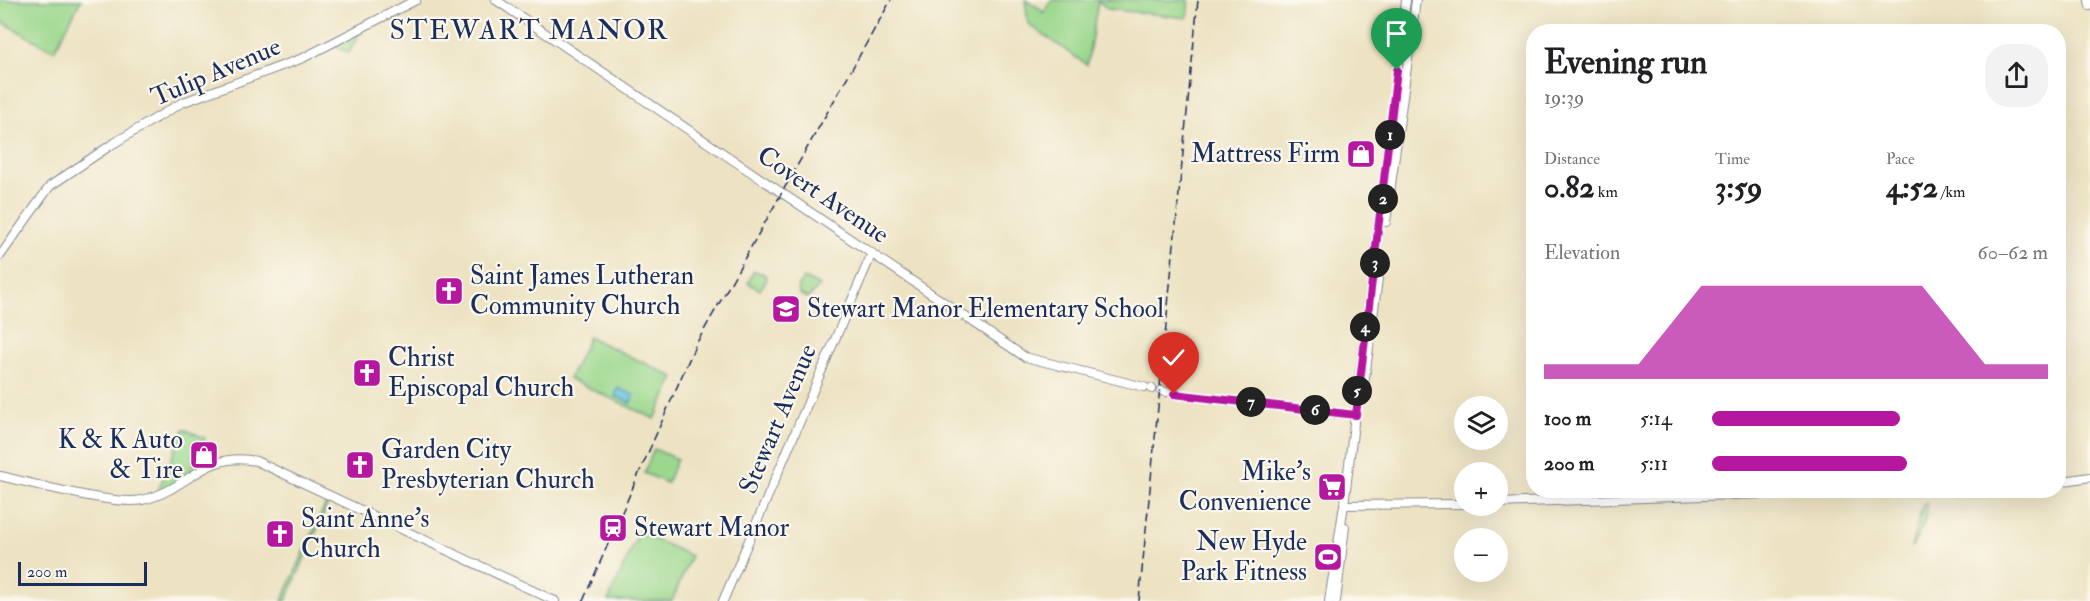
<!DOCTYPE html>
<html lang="en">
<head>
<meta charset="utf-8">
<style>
	:root { --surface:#fff; --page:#f2f2f2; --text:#202124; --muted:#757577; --accent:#b5179e }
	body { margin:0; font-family:"IM FELL Double Pica",serif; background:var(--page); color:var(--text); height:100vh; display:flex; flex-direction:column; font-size:22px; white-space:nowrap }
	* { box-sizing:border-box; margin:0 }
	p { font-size:20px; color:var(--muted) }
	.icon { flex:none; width:33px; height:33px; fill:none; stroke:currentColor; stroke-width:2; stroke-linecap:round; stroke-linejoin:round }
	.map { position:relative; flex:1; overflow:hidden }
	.details { position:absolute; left:1526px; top:24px; width:540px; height:474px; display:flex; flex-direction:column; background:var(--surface); border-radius:24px; box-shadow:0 6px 24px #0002 }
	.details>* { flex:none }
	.fabs { position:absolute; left:1454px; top:396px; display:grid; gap:12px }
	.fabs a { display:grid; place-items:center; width:54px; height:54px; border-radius:50%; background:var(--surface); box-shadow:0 6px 24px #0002; font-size:30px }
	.scale { position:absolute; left:18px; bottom:15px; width:129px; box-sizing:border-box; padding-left:6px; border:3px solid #1b2f5e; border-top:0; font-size:16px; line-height:21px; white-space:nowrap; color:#1b2f5e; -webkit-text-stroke:4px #fbf7ec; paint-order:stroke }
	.pin { position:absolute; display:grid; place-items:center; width:51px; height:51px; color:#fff; margin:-62px -26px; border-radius:50% 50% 50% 0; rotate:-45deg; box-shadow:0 0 6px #0007 }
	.pin .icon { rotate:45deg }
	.km { position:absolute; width:30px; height:30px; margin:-15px; border-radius:50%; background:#222; color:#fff; font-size:16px; line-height:30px; text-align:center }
	.round { display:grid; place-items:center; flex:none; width:63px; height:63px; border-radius:24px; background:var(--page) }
	.headline { display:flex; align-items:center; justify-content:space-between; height:102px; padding:0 18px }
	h1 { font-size:33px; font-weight:700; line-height:45px }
	.figures { display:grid; grid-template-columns:repeat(3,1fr); gap:9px; height:102px; padding:6px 18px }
	.figures div { display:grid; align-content:center }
	.figures b { font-size:30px; font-weight:700 }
	.figures small { font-size:16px; font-weight:400 }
	.figures p { font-size:16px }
	.chart { height:168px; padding:12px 18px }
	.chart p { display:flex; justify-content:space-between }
	.chart svg { width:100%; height:108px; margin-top:6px; fill:var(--accent); opacity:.7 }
	ul { padding:0 18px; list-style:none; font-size:20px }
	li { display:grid; grid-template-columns:96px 72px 1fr; align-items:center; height:45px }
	li i { height:15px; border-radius:8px; background:var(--accent) }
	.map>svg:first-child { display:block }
</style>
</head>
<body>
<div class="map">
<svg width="2090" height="601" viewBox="0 0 2090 601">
	<rect width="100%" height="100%" fill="#fbf7ec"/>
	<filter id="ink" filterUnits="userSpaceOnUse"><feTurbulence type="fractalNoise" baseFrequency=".0167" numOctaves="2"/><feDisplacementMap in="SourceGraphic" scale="12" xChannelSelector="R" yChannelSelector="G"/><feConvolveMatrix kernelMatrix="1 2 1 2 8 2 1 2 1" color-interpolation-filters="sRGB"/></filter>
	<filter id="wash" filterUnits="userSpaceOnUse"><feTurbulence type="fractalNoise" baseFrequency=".008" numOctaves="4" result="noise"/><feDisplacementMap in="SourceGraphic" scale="24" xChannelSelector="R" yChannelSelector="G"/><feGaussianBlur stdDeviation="1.35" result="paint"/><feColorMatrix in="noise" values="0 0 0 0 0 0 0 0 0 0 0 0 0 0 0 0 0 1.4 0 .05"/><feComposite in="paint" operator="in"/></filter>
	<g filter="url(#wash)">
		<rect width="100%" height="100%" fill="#ede3c3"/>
		<path fill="#9bd88d" stroke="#5b8476" stroke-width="1.5" d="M0,0H81L54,51L0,21Z
			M1025,0L1041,9L1043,13L1052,0H1189L1187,18L1108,9L1098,1L1087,65L1028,24Z
			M361,29L349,53L331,44Z
			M754,271L764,274L767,279L760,290L748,283Z
			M804,278L820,286L808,298L799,294L798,286Z
			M589,337L674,377L655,419L569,379Z
			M184,429L205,438L189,475L156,495Z
			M654,449L677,459L667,483L644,473Z
			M327,501L328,504L286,601H282Z
			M1926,503C1930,517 1918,536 1911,548L1922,507Z
			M639,532L691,556L672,601H608Z"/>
		<path fill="#60c3de" stroke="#3e799e" stroke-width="1.5" d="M618,388L634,395L630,403L615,396Z"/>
	</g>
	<g filter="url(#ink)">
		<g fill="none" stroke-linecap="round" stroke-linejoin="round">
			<g stroke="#848990" stroke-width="10">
				<path id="major" d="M496,0L1025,357L1144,387
					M2089,0L2090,6
					M1386,222L1416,0
					M0,256L50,186L111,145L181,103L303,58L416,0
					M1151,388L1152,389
					M1161,391L1166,392
					M1174,394L1355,415
					M1358,399L1363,393L1379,271
					M0,476C32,483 114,506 142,500C187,491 204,450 256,461L555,601
					M2058,482L2090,477
					M1497,503L1884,490
					M1344,505L1464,504
					M723,601L872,253
					M1329,601L1344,505L1406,0
					M1336,601L1345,527"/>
			</g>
			<use href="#major" stroke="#fff" stroke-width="8"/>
			<path stroke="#1b2f5e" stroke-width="1.5" stroke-dasharray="9 4.5" stroke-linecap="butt" d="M583,601L695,346L891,0
				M1139,601L1198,0"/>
		</g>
	</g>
	<g fill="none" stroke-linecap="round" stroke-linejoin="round" filter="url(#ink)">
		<g stroke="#fff" stroke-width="12">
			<path id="route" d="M1174,394L1356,415L1397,70"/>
		</g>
		<use href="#route" stroke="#b5179e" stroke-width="8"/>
	</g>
	<defs>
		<g id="shop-square" transform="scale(1.5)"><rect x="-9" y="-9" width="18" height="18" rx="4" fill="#b5179e" stroke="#fbf7ec"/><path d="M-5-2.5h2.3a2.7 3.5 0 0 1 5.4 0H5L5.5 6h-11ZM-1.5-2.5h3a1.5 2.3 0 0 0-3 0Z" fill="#fff"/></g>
		<g id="church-square" transform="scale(1.5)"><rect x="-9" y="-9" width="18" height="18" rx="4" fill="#b5179e" stroke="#fbf7ec"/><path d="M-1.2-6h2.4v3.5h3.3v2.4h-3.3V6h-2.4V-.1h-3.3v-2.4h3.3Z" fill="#fff"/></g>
		<g id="school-square" transform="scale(1.5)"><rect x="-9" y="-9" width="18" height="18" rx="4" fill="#b5179e" stroke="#fbf7ec"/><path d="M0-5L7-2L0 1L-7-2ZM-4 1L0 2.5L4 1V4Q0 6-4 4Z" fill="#fff"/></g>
		<g id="supermarket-square" transform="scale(1.5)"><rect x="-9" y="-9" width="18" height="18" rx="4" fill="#b5179e" stroke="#fbf7ec"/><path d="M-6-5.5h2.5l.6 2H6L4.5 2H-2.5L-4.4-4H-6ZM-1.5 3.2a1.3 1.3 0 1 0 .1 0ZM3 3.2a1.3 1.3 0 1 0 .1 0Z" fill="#fff"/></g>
		<g id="station-square" transform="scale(1.5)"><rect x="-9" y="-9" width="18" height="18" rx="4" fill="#b5179e" stroke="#fbf7ec"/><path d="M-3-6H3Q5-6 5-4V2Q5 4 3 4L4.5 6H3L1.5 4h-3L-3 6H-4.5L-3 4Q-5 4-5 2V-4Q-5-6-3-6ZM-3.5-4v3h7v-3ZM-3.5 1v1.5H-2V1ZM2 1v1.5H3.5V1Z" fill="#fff"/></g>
		<g id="stadium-square" transform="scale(1.5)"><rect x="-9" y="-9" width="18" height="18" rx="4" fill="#b5179e" stroke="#fbf7ec"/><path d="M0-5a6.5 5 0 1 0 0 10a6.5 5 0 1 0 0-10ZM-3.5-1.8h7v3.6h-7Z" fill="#fff"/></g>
	</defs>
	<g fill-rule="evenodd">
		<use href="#shop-square" x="1361" y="154"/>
		<use href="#church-square" x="449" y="291"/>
		<use href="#school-square" x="786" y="309"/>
		<use href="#church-square" x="367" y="373"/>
		<use href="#shop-square" x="204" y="455"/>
		<use href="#church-square" x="360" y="465"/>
		<use href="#supermarket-square" x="1332" y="487"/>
		<use href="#station-square" x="613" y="528"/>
		<use href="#church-square" x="280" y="534"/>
		<use href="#stadium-square" x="1328" y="557"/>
	</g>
	<g text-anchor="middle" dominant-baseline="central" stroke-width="4.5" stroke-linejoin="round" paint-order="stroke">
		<g font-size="26" fill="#1b2f5e" stroke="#fbf7ec">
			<text transform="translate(216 72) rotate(-23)">Tulip Avenue</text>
			<text transform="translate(823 195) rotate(34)">Covert Avenue</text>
			<text transform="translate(778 419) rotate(-67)">Stewart Avenue</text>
		</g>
		<g font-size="26" fill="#1b2f5e" stroke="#fbf7ec" text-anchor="start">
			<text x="1340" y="154" text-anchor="end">Mattress Firm</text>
			<text x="470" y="276">Saint James Lutheran<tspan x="470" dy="30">Community Church</tspan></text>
			<text x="807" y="309">Stewart Manor Elementary School</text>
			<text x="388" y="358">Christ<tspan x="388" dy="30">Episcopal Church</tspan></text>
			<text x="183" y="440" text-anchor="end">K &amp; K Auto<tspan x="183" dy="30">&amp; Tire</tspan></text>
			<text x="381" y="450">Garden City<tspan x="381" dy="30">Presbyterian Church</tspan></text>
			<text x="1311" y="472" text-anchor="end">Mike's<tspan x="1311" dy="30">Convenience</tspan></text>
			<text x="301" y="519">Saint Anne's<tspan x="301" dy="30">Church</tspan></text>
			<text x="634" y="528">Stewart Manor</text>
			<text x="1307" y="542" text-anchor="end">New Hyde<tspan x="1307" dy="30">Park Fitness</tspan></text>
		</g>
		<g font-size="28" letter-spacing="1.5" fill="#1b2f5e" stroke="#fbf7ec">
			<text x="529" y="30">STEWART MANOR</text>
		</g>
	</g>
</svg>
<div class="fabs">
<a><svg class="icon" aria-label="layers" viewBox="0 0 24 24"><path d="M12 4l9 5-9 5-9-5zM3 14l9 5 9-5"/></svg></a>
<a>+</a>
<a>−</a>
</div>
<div class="scale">200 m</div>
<div class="pin" style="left:1397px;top:70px;background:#1e9e55"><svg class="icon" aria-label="arrive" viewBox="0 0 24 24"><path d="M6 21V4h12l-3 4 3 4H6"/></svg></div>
<div class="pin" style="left:1174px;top:394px;background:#d93025"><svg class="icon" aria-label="check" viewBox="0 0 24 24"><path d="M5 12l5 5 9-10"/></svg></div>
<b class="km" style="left:1390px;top:135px">1</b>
<b class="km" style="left:1383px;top:199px">2</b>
<b class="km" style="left:1375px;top:263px">3</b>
<b class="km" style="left:1365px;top:327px">4</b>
<b class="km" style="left:1357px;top:391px">5</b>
<b class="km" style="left:1315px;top:410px">6</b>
<b class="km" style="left:1251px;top:402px">7</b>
<section class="details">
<div class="headline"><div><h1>Evening run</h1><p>19:39</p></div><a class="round"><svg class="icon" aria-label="share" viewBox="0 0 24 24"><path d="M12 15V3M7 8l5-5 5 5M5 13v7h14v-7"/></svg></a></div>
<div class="figures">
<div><p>Distance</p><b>0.82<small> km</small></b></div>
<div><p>Time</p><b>3:59</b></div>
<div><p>Pace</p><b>4:52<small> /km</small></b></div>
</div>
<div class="chart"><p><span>Elevation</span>60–62 m</p>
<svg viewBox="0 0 160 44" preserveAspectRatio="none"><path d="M0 44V38L10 38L20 38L30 38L40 22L50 6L60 6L70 6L80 6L90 6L100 6L110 6L120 6L130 22L140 38L150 38L160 38V44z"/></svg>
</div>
<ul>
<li><b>100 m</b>5:14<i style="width:56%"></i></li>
<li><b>200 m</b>5:11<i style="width:58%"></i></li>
</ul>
</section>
</div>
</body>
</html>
